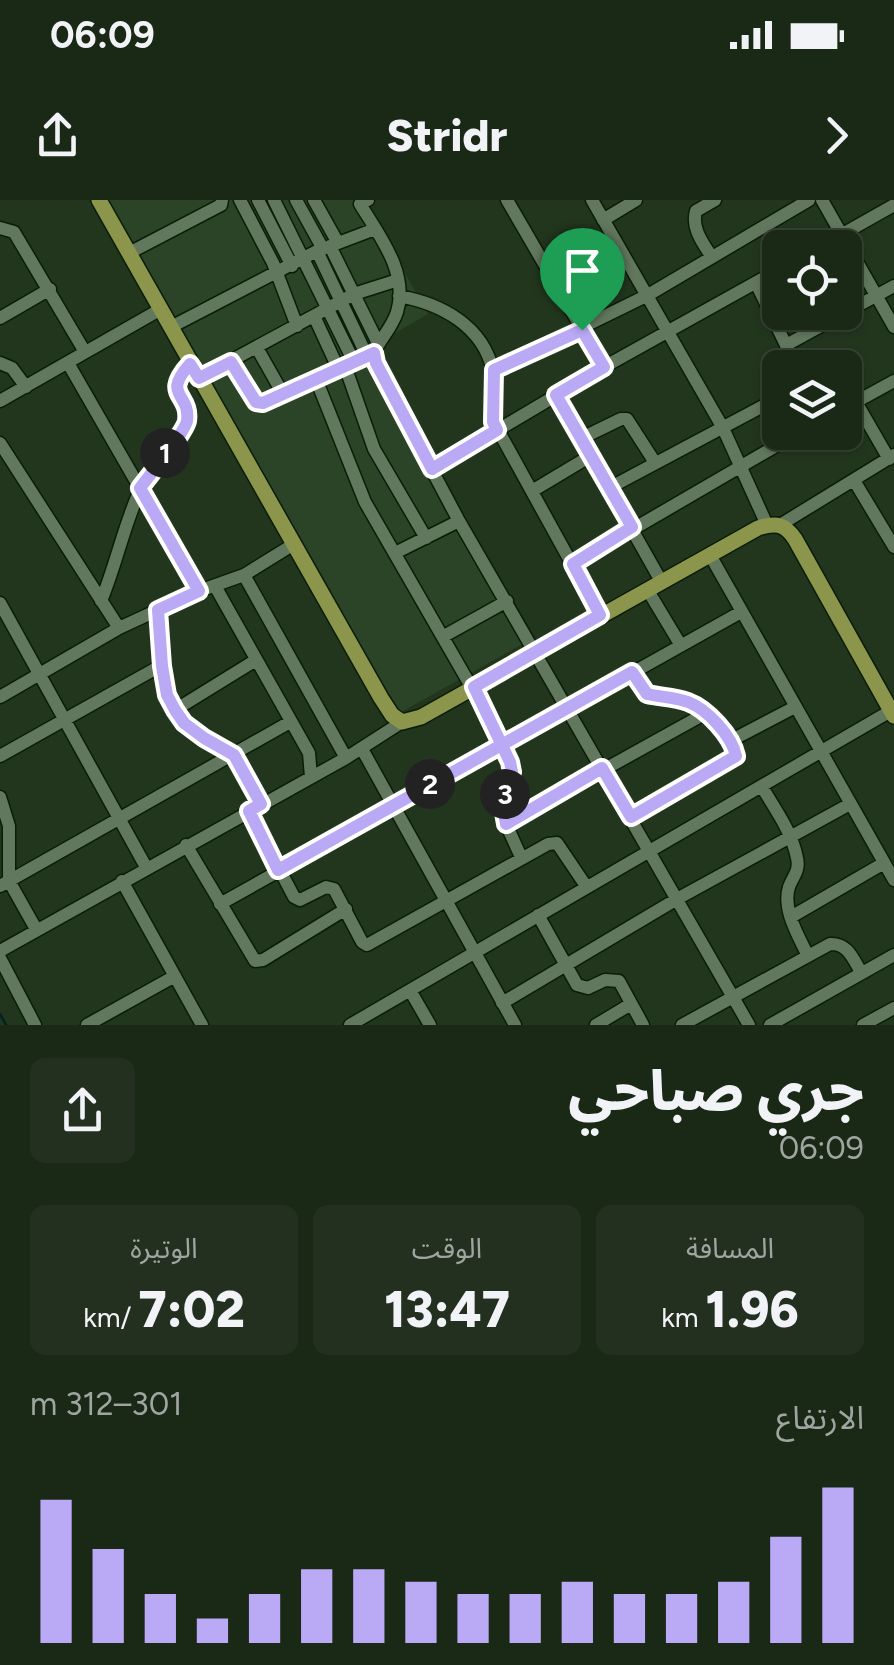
<!DOCTYPE html>
<html lang="ar">
<head>
<meta charset="utf-8">
<style>
	:root { --surface:#1a2816; --page:#23301f; --text:#f1f3f6; --muted:#9fa6a1; --line:#384435; --accent:#baaaf6 }
	body { margin:0; font-family:Figtree,"Noto Sans Arabic",sans-serif; background:var(--page); color:var(--text); direction:rtl; height:100vh; display:flex; flex-direction:column; font-size:38px; white-space:nowrap }
	* { box-sizing:border-box; margin:0 }
	p { font-size:32px; color:var(--muted) }
	.icon { flex:none; width:55px; height:55px; fill:none; stroke:currentColor; stroke-width:2; stroke-linecap:round; stroke-linejoin:round }
	.map { position:relative; height:825px; overflow:hidden; direction:ltr }
	.sheet { display:flex; flex-direction:column; background:var(--surface); flex:1 }
	.sheet>* { flex:none }
	.controls { position:absolute; left:762px; top:30px; display:grid; gap:20px }
	.controls a { display:grid; place-items:center; width:100px; height:100px; border-radius:15px; background:var(--surface); box-shadow:0 2px 8px #0004,0 0 0 2px var(--line); font-size:50px }
	.pin { position:absolute; display:grid; place-items:center; width:85px; height:85px; color:#fff; margin:-102px -42px; border-radius:50% 50% 50% 0; rotate:-45deg; box-shadow:0 0 10px #0007 }
	.pin .icon { rotate:45deg }
	.km { position:absolute; width:50px; height:50px; margin:-25px; border-radius:50%; background:#222; color:#fff; font-size:28px; line-height:50px; text-align:center }
	.round { display:grid; place-items:center; flex:none; width:105px; height:105px; border-radius:15px; background:var(--page) }
	.head { display:flex; align-items:center; justify-content:space-between; height:170px; padding:0 30px }
	h1 { font-size:55px; font-weight:800; line-height:75px }
	.figures { display:grid; grid-template-columns:repeat(3,1fr); gap:15px; height:170px; padding:10px 30px }
	.figures div { display:grid; align-content:center; border-radius:15px; background:var(--page); text-align:center }
	.figures b { font-size:50px; font-weight:800 }
	.figures small { font-size:28px; font-weight:400 }
	.figures p { font-size:28px }
	.chart { height:280px; padding:20px 30px }
	.chart p { display:flex; justify-content:space-between }
	.chart svg { width:100%; height:180px; margin-top:10px; stroke:var(--accent); stroke-width:6 }
	.status { display:flex; justify-content:space-between; align-items:center; height:70px; padding:0 50px; background:var(--surface); direction:ltr }
	.status svg { height:28px; fill:currentColor }
	header { display:flex; justify-content:space-between; align-items:center; height:130px; padding:0 30px; background:var(--surface); font-size:45px; font-weight:800 }
	.map>svg:first-child { display:block }
</style>
</head>
<body>
<div class="status"><b>06:09</b><svg viewBox="0 0 49 12"><path d="M0 12V9h3v3zM5 12V6h3v6zM10 12V3h3v9zM15 12V0h3v12zM26 1h20v11H26zM47 4h2v5h-2z"/></svg></div>
<header><svg class="icon" aria-label="forward" viewBox="0 0 24 24"><path d="M9 5l7 7-7 7"/></svg>Stridr<svg class="icon" aria-label="share" viewBox="0 0 24 24"><path d="M12 15V3M7 8l5-5 5 5M5 13v7h14v-7"/></svg></header>
<div class="map">
<svg width="894" height="825" viewBox="0 0 894 825">
	<rect width="100%" height="100%" fill="#22361e"/>
	<path fill="#2b4327" d="M106,0H364L428,114L364,151L526,442L396,515Z"/>
	<g fill="none" stroke-linecap="round" stroke-linejoin="round">
		<path stroke="#032022" stroke-width="2.5" d="M0,814L6,825"/>
		<g stroke="#0a1d07" stroke-width="15">
			<path id="minor" d="M240,0L273,63L297,126
				M258,0L292,66
				M274,0L354,162
				M296,0L323,49
				M314,0L338,43
				M368,0L360,4C379,35 409,73 397,112C392,128 380,139 374,153L375,163L459,321L749,825
				M507,0L604,167
				M592,0L723,228L767,325
				M822,0L894,127
				M603,20L636,0
				M0,28L14,32L85,152
				M330,46L378,143
				M818,48L894,5
				M317,51L367,156
				M129,53L221,5L222,0
				M711,56C703,43 691,28 696,11L715,0
				M756,83L797,168
				M399,96C442,104 483,126 493,171L648,95L809,0
				M314,116L338,168
				M0,118L50,89
				M171,127L317,51L375,29
				M788,144L894,86
				M257,148L283,194
				M231,162L259,204L374,153
				M0,163L12,168L26,187
				M68,163L199,391
				M345,166L374,249L426,338
				M493,171V221L600,415
				M199,178L354,94L398,80
				M316,179L365,302L503,542L512,572L503,601L506,624L521,657
				M845,189L856,202L889,259
				M556,195L661,381
				M0,201L161,109
				M845,208L894,181
				M582,238L621,219H627L654,261
				M0,243L119,428
				M432,269L604,167L780,69
				M855,282L894,347
				M611,287L780,197
				M532,291L592,255
				M780,325L894,255
				M397,352L459,321
				M710,355L894,680
				M573,364L800,232
				M244,375L346,558
				M215,386L309,553L311,577
				M647,389L680,444
				M101,401C116,365 124,325 140,290C150,266 175,249 186,226C197,201 158,199 190,164
				M0,403L146,667
				M158,409L162,465L167,495L175,510L184,523L204,538L233,555L261,604
				M444,436L507,401
				M0,497L119,428L199,391L244,375L294,344
				M175,510L256,460
				M730,541L795,507
				M362,549L515,825
				M0,556L162,465
				M762,587C775,609 792,632 797,658C800,671 793,676 789,687C782,709 798,735 807,754
				M0,597L9,626V681L36,729
				M249,611L294,697L300,700L326,687L334,689L362,742L367,745L548,644L557,643L586,686
				M631,617L736,556C732,536 708,509 688,502C675,497 660,497 647,494L631,472
				M506,624L706,513
				M186,645L255,761L263,760L346,709
				M122,681L202,825
				M0,686L290,522
				M220,704L741,412
				M538,715L577,785L588,788L605,780L619,781L643,825
				M791,717L884,663
				M0,751L346,558L402,522
				M0,758L35,825
				M411,792L430,825
				M502,803L677,699L850,604
				M87,825L175,776
				M350,825L894,509
				M596,825L631,804
				M682,825L830,744C848,743 853,759 861,772
				M770,825L894,755
				M863,825L894,808"/>
		</g>
		<g stroke="#0a1d07" stroke-width="18">
			<path id="major" d="M99,0L381,498L392,515L402,522L421,517L758,328C776,322 785,324 795,339L894,516"/>
		</g>
		<use href="#minor" stroke="#62785e" stroke-width="12"/>
		<use href="#major" stroke="#8b954b" stroke-width="15"/>
	</g>
	<g fill="none" stroke-linecap="round" stroke-linejoin="round">
		<g stroke="#fff" stroke-width="20">
			<path id="route" d="M582,130L494,170L493,222L497,230L432,269L376,163L374,153L263,203L256,202L231,162L199,178L190,164C161,196 191,193 187,221C185,232 149,276 140,288L199,391L158,410L162,466L167,495L175,510L184,523L204,538L234,555L261,604L249,611L278,670L632,472L647,494C660,497 675,497 688,502C707,509 732,536 736,556L631,617L602,568L506,624L502,601L512,572L510,562L474,487L600,415L573,364L632,327L556,195L604,167L582,130"/>
		</g>
		<use href="#route" stroke="#baaaf6" stroke-width="12"/>
	</g>
</svg>
<div class="controls">
<a><svg class="icon" aria-label="locate" viewBox="0 0 24 24"><circle cx="12" cy="12" r="6"/><path d="M12 2v4M12 18v4M2 12h4M18 12h4"/></svg></a>
<a><svg class="icon" aria-label="layers" viewBox="0 0 24 24"><path d="M12 4l9 5-9 5-9-5zM3 14l9 5 9-5"/></svg></a>
</div>
<div class="pin" style="left:582px;top:130px;background:#1e9e55"><svg class="icon" aria-label="arrive" viewBox="0 0 24 24"><path d="M6 21V4h12l-3 4 3 4H6"/></svg></div>
<b class="km" style="left:165px;top:253px">1</b>
<b class="km" style="left:430px;top:584px">2</b>
<b class="km" style="left:505px;top:594px">3</b>
</div>
<section class="sheet">
<div class="head"><div><h1>جري صباحي</h1><p>06:09</p></div><a class="round"><svg class="icon" aria-label="share" viewBox="0 0 24 24"><path d="M12 15V3M7 8l5-5 5 5M5 13v7h14v-7"/></svg></a></div>
<div class="figures">
<div><p>المسافة</p><b>1.96<small> km</small></b></div>
<div><p>الوقت</p><b>13:47</b></div>
<div><p>الوتيرة</p><b>7:02<small> /km</small></b></div>
</div>
<div class="chart"><p><span>الارتفاع</span>301–312 m</p>
<svg viewBox="0 0 160 44" preserveAspectRatio="none"><path d="M5 44V9M15 44V21M25 44V32M35 44V38M45 44V32M55 44V26M65 44V26M75 44V29M85 44V32M95 44V32M105 44V29M115 44V32M125 44V32M135 44V29M145 44V18M155 44V6"/></svg>
</div>
</section>
</body>
</html>
